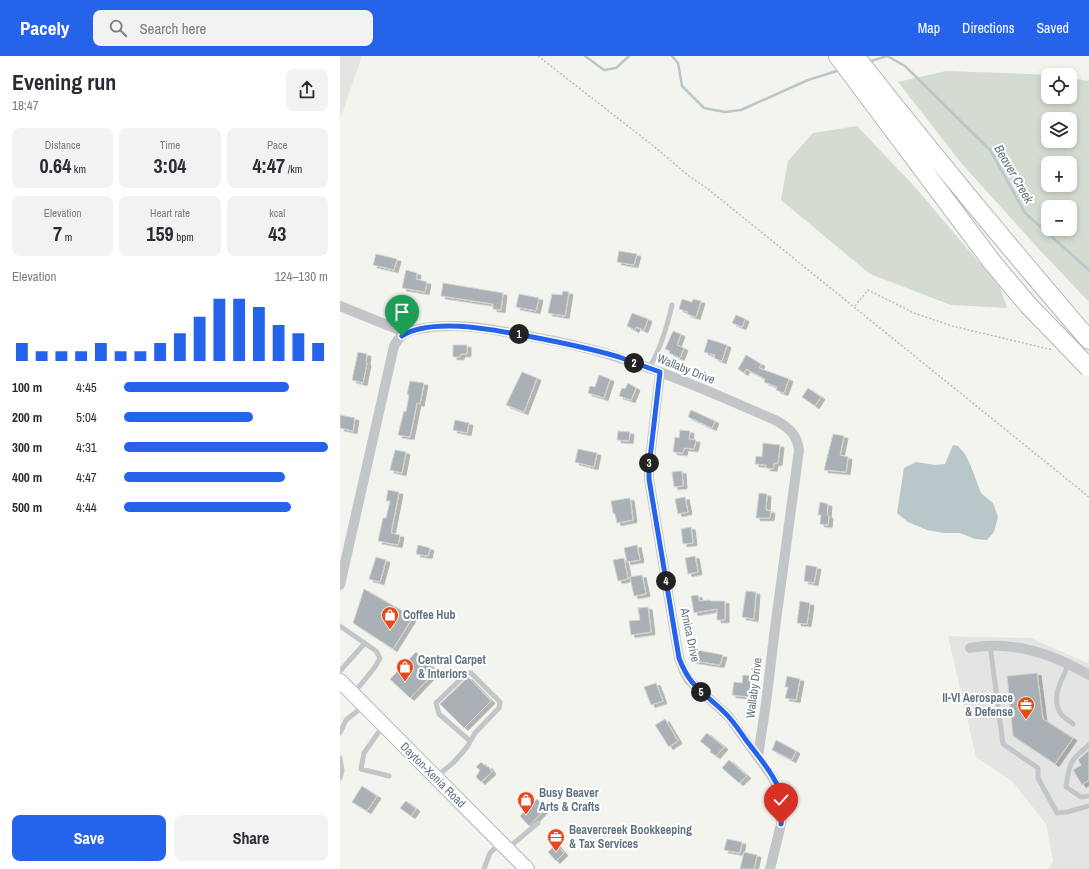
<!DOCTYPE html>
<html lang="en">
<head>
<meta charset="utf-8">
<style>
	:root { --surface:#fff; --page:#f2f2f3; --text:#2b2b33; --muted:#7c7c81; --accent:#2563eb }
	body { margin:0; font-family:"Archivo Narrow",sans-serif; background:var(--page); color:var(--text); height:100vh; display:flex; flex-direction:column; font-size:15px; white-space:nowrap }
	* { box-sizing:border-box; margin:0 }
	p { font-size:13px; color:var(--muted) }
	.icon { flex:none; width:22px; height:22px; fill:none; stroke:currentColor; stroke-width:2; stroke-linecap:round; stroke-linejoin:round }
	.map { position:relative; flex:1; overflow:hidden }
	.sheet { display:flex; flex-direction:column; background:var(--surface); width:340px }
	.sheet>* { flex:none }
	.tools { position:absolute; left:701px; top:12px; display:grid; gap:8px }
	.tools a { display:grid; place-items:center; width:36px; height:36px; border-radius:8px; background:var(--surface); box-shadow:0 2px 6px #0003; font-size:20px }
	.pin { position:absolute; display:grid; place-items:center; width:34px; height:34px; color:#fff; margin:-41px -17px; border-radius:50% 50% 50% 0; rotate:-45deg; box-shadow:0 0 4px #0007 }
	.pin .icon { rotate:45deg }
	.km { position:absolute; width:20px; height:20px; margin:-10px; border-radius:50%; background:#222; color:#fff; font-size:11px; line-height:20px; text-align:center }
	.round { display:grid; place-items:center; flex:none; width:42px; height:42px; border-radius:8px; background:var(--page) }
	.headline { display:flex; align-items:center; justify-content:space-between; height:68px; padding:0 12px }
	h1 { font-size:22px; font-weight:800; line-height:30px }
	.figures { display:grid; grid-template-columns:repeat(3,1fr); gap:6px; height:68px; padding:4px 12px }
	.figures div { display:grid; align-content:center; border-radius:8px; background:var(--page); text-align:center }
	.figures b { font-size:20px; font-weight:800 }
	.figures small { font-size:11px; font-weight:400 }
	.figures p { font-size:11px }
	.chart { height:112px; padding:8px 12px }
	.chart p { display:flex; justify-content:space-between }
	.chart svg { width:100%; height:72px; margin-top:4px; stroke:var(--accent); stroke-width:6 }
	.cta { display:flex; gap:8px; margin-top:auto; padding:8px 12px }
	.cta a { flex:1; height:46px; border-radius:8px; background:var(--accent); color:#fff; font-size:16px; font-weight:800; line-height:46px; text-align:center }
	.cta a+a { background:var(--page); color:var(--text) }
	ul { padding:0 12px; list-style:none; font-size:13px }
	li { display:grid; grid-template-columns:64px 48px 1fr; align-items:center; height:30px }
	li i { height:10px; border-radius:5px; background:var(--accent) }
	header { display:flex; align-items:center; gap:24px; box-sizing:border-box; height:56px; padding:0 20px; background:var(--accent); color:#fff }
	header strong { font-size:19px }
	nav { display:flex; gap:22px; margin-inline-start:auto; font-size:14px }
	.search { width:280px; height:36px; background:var(--page); display:flex; align-items:center; gap:10px; box-sizing:border-box; padding:0 14px; border-radius:8px; color:var(--muted); font-size:15px }
	main { display:flex; flex:1; min-height:0 }
	.map>svg:first-child { display:block }
</style>
</head>
<body>
<header>
<strong>Pacely</strong>
<div class="search"><svg class="icon" aria-label="search" viewBox="0 0 24 24"><circle cx="10" cy="10" r="6"/><path d="M15 15l6 6"/></svg>Search here</div>
<nav><a>Map</a><a>Directions</a><a>Saved</a></nav>
</header>
<main>
<section class="sheet">
<div class="headline"><div><h1>Evening run</h1><p>18:47</p></div><a class="round"><svg class="icon" aria-label="share" viewBox="0 0 24 24"><path d="M12 15V3M7 8l5-5 5 5M5 13v7h14v-7"/></svg></a></div>
<div class="figures">
<div><p>Distance</p><b>0.64<small> km</small></b></div>
<div><p>Time</p><b>3:04</b></div>
<div><p>Pace</p><b>4:47<small> /km</small></b></div>
</div>
<div class="figures">
<div><p>Elevation</p><b>7<small> m</small></b></div>
<div><p>Heart rate</p><b>159<small> bpm</small></b></div>
<div><p>kcal</p><b>43</b></div>
</div>
<div class="chart"><p><span>Elevation</span>124–130 m</p>
<svg viewBox="0 0 160 44" preserveAspectRatio="none"><path d="M5 44V33M15 44V38M25 44V38M35 44V38M45 44V33M55 44V38M65 44V38M75 44V33M85 44V27M95 44V17M105 44V6M115 44V6M125 44V11M135 44V22M145 44V27M155 44V33"/></svg>
</div>
<ul>
<li><b>100 m</b>4:45<i style="width:81%"></i></li>
<li><b>200 m</b>5:04<i style="width:63%"></i></li>
<li><b>300 m</b>4:31<i style="width:100%"></i></li>
<li><b>400 m</b>4:47<i style="width:79%"></i></li>
<li><b>500 m</b>4:44<i style="width:82%"></i></li>
</ul>
<div class="cta"><a>Save</a><a>Share</a></div>
</section>
<div class="map">
<svg width="749" height="813" viewBox="0 0 749 813">
	<defs>
		<filter id="shadow"><feDropShadow dx="4" dy="2.5" stdDeviation="0" flood-color="#0004"/></filter>
	</defs>
	<rect width="100%" height="100%" fill="#f4f4ef"/>
	<path fill="#e4e5e3" d="M0,0H22L0,63Z
		M608,580L691,582L747,607L749,605V813H709L713,805L706,768L672,725L636,701Z"/>
	<path fill="#d4dbd0" fill-rule="evenodd" d="M606,15L716,19H708V41H730V22L749,25V246L696,190L622,108L558,26ZM708,63H730V85H708ZM708,107H730V129H708ZM708,151H730V173H708Z
		M517,70L574,130L660,231L667,252L611,249L530,218L441,144L448,105L473,77Z"/>
	<path fill="#b9c6ca" d="M613,389L618,390L625,398L630,408L641,437L653,447L658,461L654,476L647,484L635,483L620,477H604L587,474L568,466L557,457L564,412L576,406L595,409L605,408Z"/>
	<g fill="none" stroke-linecap="round" stroke-linejoin="round">
		<path stroke="#b9c6ca" stroke-width="2.5" d="M245,0L264,14L276,12L289,0
			M332,0L338,7L342,30L364,52L385,56L401,54L468,24L500,14
			M547,0L565,10L650,94L685,157L749,214
			M528,6L547,0"/>
	</g>
	<path fill="#a9b1b6" stroke="#d5d5d2" filter="url(#shadow)" d="M279,195L297,198L294,209L277,206Z
		M36,198L57,203L54,214L33,209Z
		M66,214L77,217L76,223L87,226L85,236L62,232Z
		M103,227L163,237L161,254L153,253V248L101,240Z
		M223,235L229,236L225,260L208,257L212,238L222,239Z
		M179,238L199,242L196,255L176,251Z
		M342,243L352,246L353,243L361,245L356,261L347,258L348,256L339,253Z
		M292,257L308,263L304,274L296,271L295,274L287,270Z
		M396,259L405,263L402,271L392,267Z
		M333,275L341,278L337,289L344,292L340,302L329,297L330,295L325,293Z
		M368,283L387,289L382,305L374,302L375,299L364,296Z
		M113,289H127V298H121L120,301H113Z
		M18,296L27,298L26,306L27,307L23,327L12,324Z
		M406,299L421,308L419,312L449,323L444,337L436,334L437,331L424,326L425,323L406,313L404,317L398,313Z
		M182,316L197,322L184,356L166,349Z
		M259,319L270,323L264,342L248,337L250,330L255,331Z
		M70,325L84,327L80,348L77,347L70,381L58,379L64,355L66,356L69,339L67,338Z
		M288,327L296,332L291,344L279,340L282,332L285,333Z
		M468,332L481,341L475,350L462,341Z
		M351,354L375,365L372,372L348,361Z
		M0,359L15,362L13,375L0,372Z
		M115,364L129,367L127,377L113,374Z
		M340,374L350,375L349,383L356,384L354,393L344,392L343,397L333,396L335,381L339,382Z
		M278,375L290,376L289,385L277,384Z
		M493,378L504,380L500,399L508,401L506,416L484,414Z
		M423,387L440,389L438,407H434L433,413L426,412V409L415,408L416,400L422,401Z
		M238,393L257,397L254,411L235,406Z
		M55,394L66,396L62,417L50,414Z
		M342,415L343,430L334,431L332,416Z
		M48,434L59,436L51,477L60,479L58,489L38,485L43,462H46L50,445H46Z
		M419,437L427,438L426,454L431,455L430,462H416Z
		M345,441L348,456L338,458L335,443Z
		M290,442L293,464L277,467L275,458L273,457L271,445Z
		M480,446L488,448L487,459L489,460L488,469L480,468L481,459H478Z
		M351,471L353,487L343,488L341,473Z
		M78,489L90,492L88,500L76,498Z
		M297,489L300,504L287,506L284,492Z
		M355,500L358,516L348,518L345,502Z
		M36,501L46,504L40,526L29,523Z
		M284,502L288,523L278,525L273,504Z
		M466,509L477,511L474,527L464,525Z
		M302,519L306,538L294,540L290,521Z
		M24,533L73,561L53,593L13,567Z
		M406,535L416,536L414,563L402,561Z
		M358,539L359,545L370,544V545H385V564H377V553L354,557L351,540Z
		M460,545L470,547L467,568L457,567Z
		M308,551L311,576L291,579L289,565L300,564L298,552Z
		M352,593L383,599L380,609L349,604Z
		M76,596L96,615L70,642L50,623Z
		M697,617L703,663L733,682L715,708L673,680L667,620Z
		M403,619L412,620L409,641L392,639L394,626L402,627Z
		M447,620L460,623L456,644L445,642L448,631H445Z
		M128,621L151,645L124,672L100,648Z
		M316,627L323,645L311,649L304,631Z
		M325,663L338,685L329,691L315,669Z
		M367,677L384,691L376,700L370,696L371,694L360,685Z
		M436,684L456,695L452,704L432,694Z
		M749,694V724L742,729L733,714L741,709L738,704Z
		M389,704L407,720L399,727L382,712Z
		M141,706L147,711L148,710L152,716L141,726L136,721L140,714L136,711Z
		M22,730L37,740L27,755L12,746Z
		M197,743L206,752L189,770L180,760Z
		M66,745L76,753L71,760L60,752Z
		M387,783L402,786L400,797L384,794Z
		M216,788L224,797L216,805L208,796Z
		M404,796L417,799L414,813H400Z"/>
	<g fill="none" stroke-linecap="round" stroke-linejoin="round">
		<g stroke="#b2b8bc" stroke-width="16">
			<path id="secondary" d="M0,625L187,813"/>
		</g>
		<g stroke="#b3b6b9" stroke-width="20">
			<path id="highway" d="M498,0L652,206L689,250L725,287
				M515,0C591,97 669,191 749,284"/>
		</g>
		<path stroke="#babcbe" stroke-width="1.5" stroke-dasharray="2 2" stroke-linecap="butt" d="M198,0L311,88L349,120L368,133L749,441
			M515,250L528,234L574,257L612,270L713,294"/>
		<path stroke="#c3c6c9" stroke-width="5" d="M309,312C321,293 327,271 332,249
			M0,570L36,595L40,602L35,611L14,637
			M650,589L663,688L698,712V722L717,757L727,756L749,750
			M729,608C722,623 710,642 721,658C724,662 730,665 733,668
			M0,615L25,587
			M43,670L24,697L21,713L49,720
			M0,677L6,664L24,650
			M749,689C730,704 729,708 726,731L741,741L749,740
			M0,702L2,715L0,722
			M96,721L114,706L127,691L135,677L159,652L160,646L131,617H127L96,647L99,658L130,685
			M168,792L198,767
			M144,813L150,797L160,787"/>
		<path stroke="#c3c6c9" stroke-width="10" d="M0,250L67,277
			M320,316L309,411V423L339,602L344,615L349,624L389,661L431,719L441,738L443,749L441,768L430,813
			M0,529L54,290C58,282 65,276 74,274C112,265 151,273 189,280C220,286 252,292 283,303C335,320 384,342 435,364C448,371 457,378 459,394L435,572L426,647L418,700
			M630,592C672,584 713,598 749,619"/>
		<use href="#secondary" stroke="#fff" stroke-width="14"/>
		<use href="#highway" stroke="#fff" stroke-width="18"/>
		<g stroke="#b3b6b9" stroke-width="20" stroke-linecap="butt">
			<path id="highway-bridge" d="M725,287L749,312"/>
		</g>
		<use href="#highway-bridge" stroke="#fff" stroke-width="18"/>
	</g>
	<g fill="none" stroke-linecap="round" stroke-linejoin="round">
		<g stroke="#fff" stroke-width="8">
			<path id="route" d="M62,280C92,261 154,274 187,280C219,286 249,292 279,301C293,306 306,311 320,316L309,411V423L339,602C350,631 362,635 383,655C392,663 399,674 406,684C418,700 434,718 441,738C444,747 442,758 441,768"/>
		</g>
		<use href="#route" stroke="#2563eb" stroke-width="5"/>
	</g>
	<defs>
		<g id="shop-pin" transform="scale(0.9)"><path d="M0 17L-7.5 6A9.5 9.5 0 1 1 7.5 6Z" fill="#e9481a" stroke="#fff"/><path d="M-5-2.5h2.3a2.7 3.5 0 0 1 5.4 0H5L5.5 6h-11ZM-1.5-2.5h3a1.5 2.3 0 0 0-3 0Z" fill="#fff"/></g>
		<g id="office-pin" transform="scale(0.9)"><path d="M0 17L-7.5 6A9.5 9.5 0 1 1 7.5 6Z" fill="#e9481a" stroke="#fff"/><path d="M-6-3h4V-5.5h4V-3h4V5H-6ZM-1-4.5V-3h2v-1.5ZM-6 0V1H6V0Z" fill="#fff"/></g>
	</defs>
	<g fill-rule="evenodd">
		<use href="#shop-pin" x="50" y="559"/>
		<use href="#shop-pin" x="65" y="611"/>
		<use href="#office-pin" x="686" y="649"/>
		<use href="#shop-pin" x="186" y="744"/>
		<use href="#office-pin" x="216" y="781"/>
	</g>
	<g text-anchor="middle" dominant-baseline="central" stroke-width="4" stroke-linejoin="round" paint-order="stroke">
		<g font-size="12" fill="#617381" stroke="#fff">
			<text transform="translate(346 313) rotate(22)">Wallaby Drive</text>
			<text transform="translate(350 579) rotate(78)">Arnica Drive</text>
			<text transform="translate(414 632) rotate(-83)">Wallaby Drive</text>
			<text transform="translate(93 719) rotate(45)">Dayton-Xenia Road</text>
		</g>
		<g font-size="12" font-weight="bold" fill="#617381" stroke="#fff" text-anchor="start">
			<text x="63" y="559">Coffee Hub</text>
			<text x="78" y="604">Central Carpet<tspan x="78" dy="14">&amp; Interiors</tspan></text>
			<text x="673" y="642" text-anchor="end">II-VI Aerospace<tspan x="673" dy="14">&amp; Defense</tspan></text>
			<text x="199" y="737">Busy Beaver<tspan x="199" dy="14">Arts &amp; Crafts</tspan></text>
			<text x="229" y="774">Beavercreek Bookkeeping<tspan x="229" dy="14">&amp; Tax Services</tspan></text>
		</g>
		<g font-size="13" font-style="italic" fill="#5d777f" stroke="#fff">
			<text transform="translate(674 118) rotate(60)">Beaver Creek</text>
		</g>
	</g>
</svg>
<div class="tools">
<a><svg class="icon" aria-label="locate" viewBox="0 0 24 24"><circle cx="12" cy="12" r="6"/><path d="M12 2v4M12 18v4M2 12h4M18 12h4"/></svg></a>
<a><svg class="icon" aria-label="layers" viewBox="0 0 24 24"><path d="M12 4l9 5-9 5-9-5zM3 14l9 5 9-5"/></svg></a>
<a>+</a>
<a>−</a>
</div>
<div class="pin" style="left:62px;top:280px;background:#1e9e55"><svg class="icon" aria-label="arrive" viewBox="0 0 24 24"><path d="M6 21V4h12l-3 4 3 4H6"/></svg></div>
<div class="pin" style="left:441px;top:768px;background:#d93025"><svg class="icon" aria-label="check" viewBox="0 0 24 24"><path d="M5 12l5 5 9-10"/></svg></div>
<b class="km" style="left:179px;top:278px">1</b>
<b class="km" style="left:294px;top:307px">2</b>
<b class="km" style="left:309px;top:407px">3</b>
<b class="km" style="left:326px;top:525px">4</b>
<b class="km" style="left:361px;top:636px">5</b>
</div>
</main>
</body>
</html>
